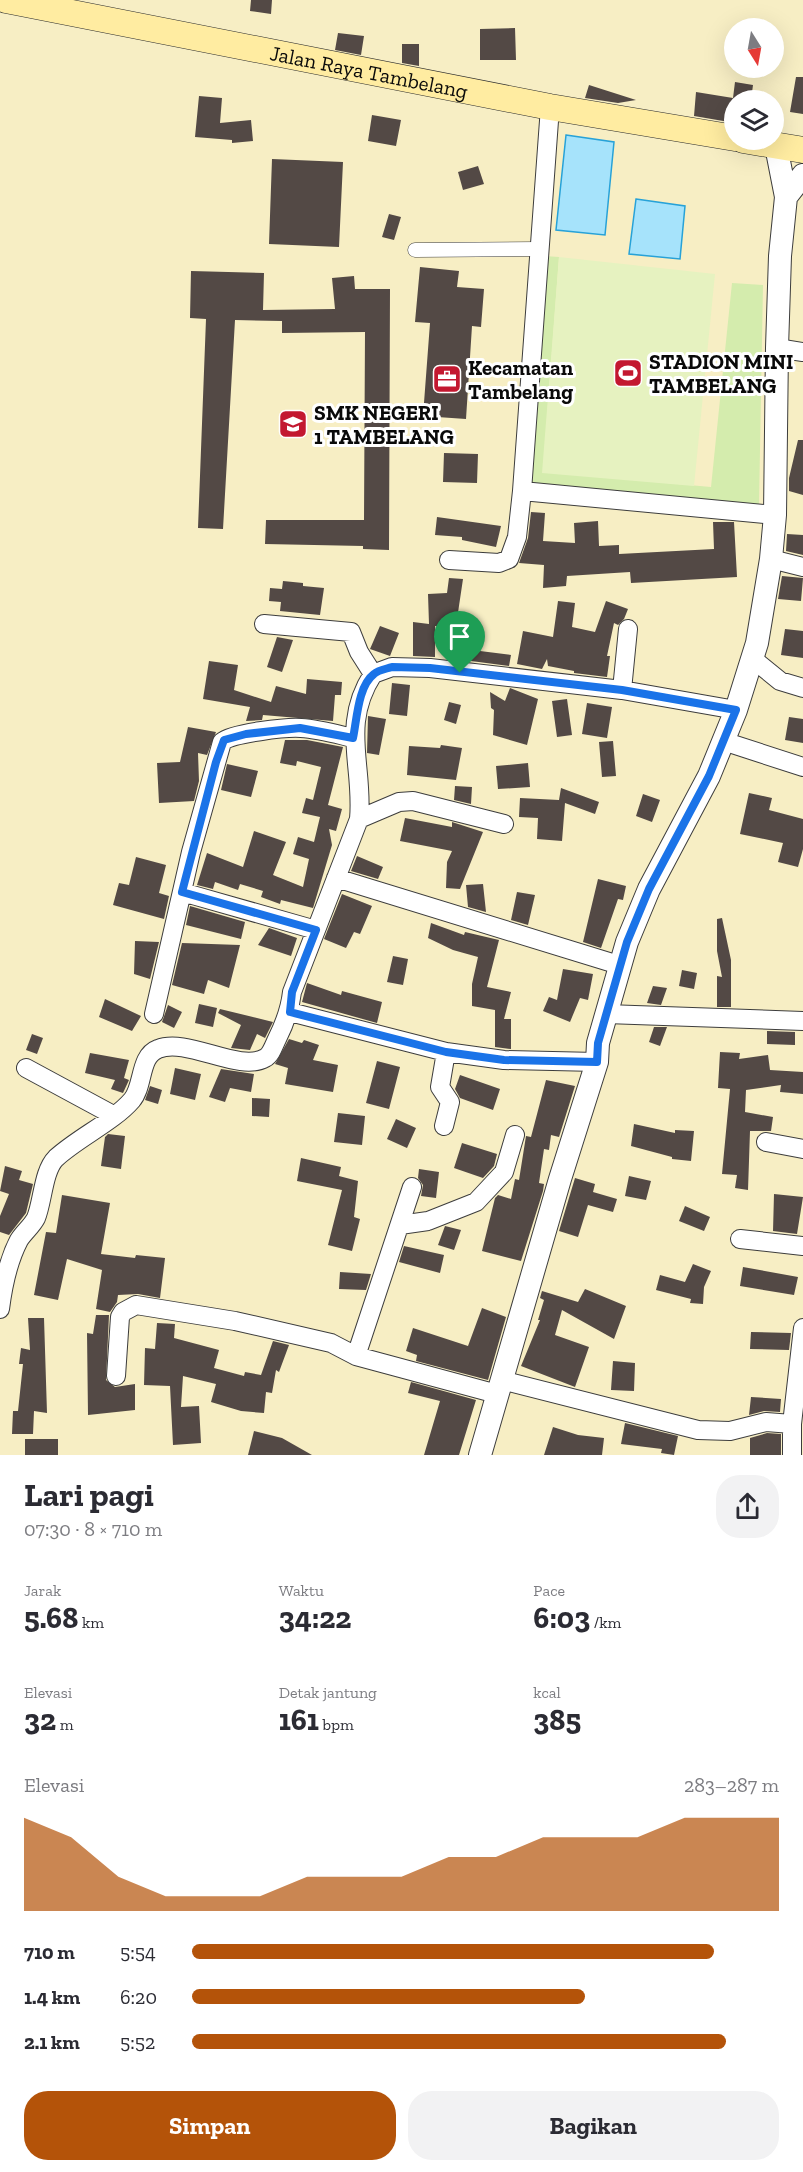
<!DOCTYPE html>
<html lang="id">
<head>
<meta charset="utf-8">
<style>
	:root { --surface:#fff; --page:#f2f2f3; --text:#2b2b33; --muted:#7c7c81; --accent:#b45309 }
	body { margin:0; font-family:"Zilla Slab",serif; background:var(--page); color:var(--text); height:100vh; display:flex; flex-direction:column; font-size:22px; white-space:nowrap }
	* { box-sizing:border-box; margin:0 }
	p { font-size:20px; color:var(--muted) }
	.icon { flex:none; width:33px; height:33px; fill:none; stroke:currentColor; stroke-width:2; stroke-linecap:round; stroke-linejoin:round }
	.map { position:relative; height:1455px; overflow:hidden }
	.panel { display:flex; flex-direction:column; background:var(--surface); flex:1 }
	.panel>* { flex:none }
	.needle { width:39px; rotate:169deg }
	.tools { position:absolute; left:724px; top:18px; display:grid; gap:12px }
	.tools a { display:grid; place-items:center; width:60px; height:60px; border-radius:50%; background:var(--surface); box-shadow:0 6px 24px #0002; font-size:30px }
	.pin { position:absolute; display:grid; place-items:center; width:51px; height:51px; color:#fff; margin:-62px -26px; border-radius:50% 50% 50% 0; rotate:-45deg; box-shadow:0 0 6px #0007 }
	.pin .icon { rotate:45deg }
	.round { display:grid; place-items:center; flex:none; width:63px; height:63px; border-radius:24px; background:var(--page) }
	.head { display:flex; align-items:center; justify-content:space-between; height:102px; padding:0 24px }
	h1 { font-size:33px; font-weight:700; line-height:45px }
	.stats { display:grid; grid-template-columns:repeat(3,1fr); gap:9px; height:102px; padding:6px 24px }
	.stats div { display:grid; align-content:center }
	.stats b { font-size:30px; font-weight:700 }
	.stats small { font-size:16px; font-weight:400 }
	.stats p { font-size:16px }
	.chart { height:168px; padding:12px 24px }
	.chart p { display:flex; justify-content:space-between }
	.chart svg { width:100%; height:108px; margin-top:6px; fill:var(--accent); opacity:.7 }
	.primary-button { display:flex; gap:12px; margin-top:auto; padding:12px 24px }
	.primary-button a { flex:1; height:69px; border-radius:24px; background:var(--accent); color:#fff; font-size:24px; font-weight:700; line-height:69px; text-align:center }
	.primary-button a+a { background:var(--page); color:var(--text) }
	ul { padding:0 24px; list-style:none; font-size:20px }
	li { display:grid; grid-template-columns:96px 72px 1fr; align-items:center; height:45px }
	li i { height:15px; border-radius:8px; background:var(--accent) }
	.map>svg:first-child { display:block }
</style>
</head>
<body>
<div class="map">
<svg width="803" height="1455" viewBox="0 0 803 1455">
	<rect width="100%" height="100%" fill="#fff8e6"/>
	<path fill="#f7eec4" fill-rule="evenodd" d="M0,0H803V1455H0ZM735,28H774V68H735ZM735,100H774V140H735Z"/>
	<path fill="#d4ecad" d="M544,256L559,257L543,472L711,487L732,283L763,285L759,505L527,486Z"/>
	<path fill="#e6f2c0" d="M559,257L715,274L694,486L542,473Z"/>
	<path fill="#a6e3fb" stroke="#27a2d8" stroke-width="1.5" d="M566,135L614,142L605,235L556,230Z
		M636,199L685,206L680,259L629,254Z"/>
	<path fill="#534945" d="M251,0H272L271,14L250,11Z
		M515,28L516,60H480V29Z
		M338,33L364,36L361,55L335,50Z
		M402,44H419V66L402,63Z
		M796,77H803V114L790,112Z
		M735,82L753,85L751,100H735V123L694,116L696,92L733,98Z
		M589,85L636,100L618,103L585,98Z
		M199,96L222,98L220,123L251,120L253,141L232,143V140L195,137Z
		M372,115L401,120L396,146L368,141Z
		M272,159L343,162L339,247L269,244Z
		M478,166L484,184L463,190L458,172Z
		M389,214L401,217L394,240L382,237Z
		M420,267L459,271L457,287L484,289L481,327L472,326L466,419L423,416L430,323L415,322Z
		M191,271L264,273L263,310L335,309L332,278L354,276L355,289H390L389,550L363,549V546L265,544L266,520H364L365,332L282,333V321L235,320L223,529L198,528L206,319L190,318Z
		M798,440H803V495L789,491V478Z
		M444,453L478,454L477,483L443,482Z
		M531,512L545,513L543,541L575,543L574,523L598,521L599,546L619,545V554L714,549L713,522H734L737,577L631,583L630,572L567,576L566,586L543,588L544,565L519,563L528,538Z
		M437,517L501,526L496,547L462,540V537L435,535Z
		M787,534L803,535V555L786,551Z
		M782,576L803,578L801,601L778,599Z
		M449,578L463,579L456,626H435V657L413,656V622L429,624L428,594L447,593Z
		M283,581L303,583V586L324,588L320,615L280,611L281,602L269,601L270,588L282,589Z
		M558,601L575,603L572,627L595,632L606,601L628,609L624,619L618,625L614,623L607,656H610L607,677L574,673V671L548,666L547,659L542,669L517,664L523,631L553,637Z
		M380,626L399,633L390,656L370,649Z
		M785,629L803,631V658L781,655Z
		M277,637L293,640L282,672L267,667Z
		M472,650L511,655L509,666L471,661Z
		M209,661L238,665L234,690L271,702L276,686L306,694L307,679L342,682L341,695H335L333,721L263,715L262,720L246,721L250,707L203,699Z
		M392,683L410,685L407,716L389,714Z
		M510,688L538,699L527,745L493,735L494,710L491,708L490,692L505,701Z
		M567,699L572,735L557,737L552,701Z
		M449,702L461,705L456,724L444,720Z
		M587,703L612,707L607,738L582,734Z
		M368,716L386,719L379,755L367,753Z
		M789,717L803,719V743L785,740Z
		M188,727L216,732L207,755L198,753L199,781L194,801L159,803L157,763L180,762Z
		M285,740H307L343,747L328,805L342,809L336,831L329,829L332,845L313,908L281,900L280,904L261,897L263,891L240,884L238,890L215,882L213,889L197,885L207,853L243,867L254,831L286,842L273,875L303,887L309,859L293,854L298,837L314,842L320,817L302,813L306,798L313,800L321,767L297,761L296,766L280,763Z
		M613,741L616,776L602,777L599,742Z
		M441,745L462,748L456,780L407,775L409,746L440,748Z
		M528,763L530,787L498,789L496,766Z
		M227,764L258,771L251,797L221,790Z
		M455,786L472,787L471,804L454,800Z
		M561,788L599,802L595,814L565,803L562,841L537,839L538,818L519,817L520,798L559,800Z
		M749,793L772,798L769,810L803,819V849L798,867L778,862L783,843L740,834Z
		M643,794L660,800L652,822L636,816Z
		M405,818L452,827V822L483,832L460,889L446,888L447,862L452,851L400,841Z
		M357,856L383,867L378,879L351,871Z
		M136,857L166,865L159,893L169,896L164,919L113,905L119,883L129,885Z
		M598,879L626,886L623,900L618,899L601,948L583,942Z
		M483,884L486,912L468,907L466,885Z
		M517,892L535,895L528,925L511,920Z
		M342,894L372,906L360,934L354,932L346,948L324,939Z
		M190,906L245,922L241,939L186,925Z
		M722,918L731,960V1007H717V976L722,977L717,951V919Z
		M431,923L464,935L465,932L499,940L487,987L511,992L504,1019H511V1049L495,1047V1010L472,1006V984L478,957L453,950L428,938Z
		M269,928L297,938L291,956L258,945Z
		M135,941L159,942L150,979L134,974Z
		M182,943L240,945L229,988L208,980L204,994L172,985Z
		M393,956L408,959L403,985L387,982Z
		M563,969L593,974L588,1000L580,998L570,1022L543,1011L549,997L557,1000Z
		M682,970L697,973L694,989L679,986Z
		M307,983L341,995L342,991L382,1002L377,1023L302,1002Z
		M653,986L667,988L661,1005L647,1003Z
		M105,999L141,1016L132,1031L99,1017Z
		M199,1004L217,1008L213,1027L195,1023Z
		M168,1005L182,1012L174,1028L162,1022Z
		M220,1009L273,1022L265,1038L257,1034L250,1050L231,1048L241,1025L218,1013Z
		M654,1027H667L660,1046L649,1042Z
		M767,1031L795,1032V1045L767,1044Z
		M32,1034L43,1038L37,1054L26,1050Z
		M289,1039L302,1043L304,1040L319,1045L313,1060L338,1065L333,1092L285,1084L288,1068L275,1064Z
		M720,1052L740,1053L739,1059L768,1055L770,1070L803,1072V1094L780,1092L781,1085L746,1090L745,1112L773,1117L771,1131H750L748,1190L735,1188L737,1175L722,1174L730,1089L718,1088Z
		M90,1053L129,1060L124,1078L129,1080L123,1093L111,1089L115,1080L85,1073Z
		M377,1061L400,1067L389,1109L366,1103Z
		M175,1068L201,1074L195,1100L170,1094Z
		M221,1069L254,1074L251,1092L230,1088L225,1102L209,1097Z
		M460,1075L500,1089L493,1110L460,1098L455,1089Z
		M546,1080L575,1086L559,1137L551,1135L549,1150L544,1149L539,1183L544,1184L543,1191L521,1261L482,1251L495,1198L498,1195L511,1199L515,1179L519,1180L526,1136L531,1137Z
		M150,1086L162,1090L158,1104L145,1100Z
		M252,1098L270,1099L269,1117L252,1116Z
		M338,1113L365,1116L362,1145L334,1142Z
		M396,1119L416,1128L407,1148L387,1139Z
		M634,1124L675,1133V1130L694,1131L691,1161L672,1159V1157L631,1146Z
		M108,1134L125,1136L121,1169L101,1166L105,1137Z
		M462,1143L497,1154L494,1166L483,1178L454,1168Z
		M301,1158L341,1167L339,1176L358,1181L354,1217L360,1219L352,1251L328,1245L342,1190L297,1181Z
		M5,1166L22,1171L19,1180L33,1184L26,1213L9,1235L0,1232V1216L9,1194L0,1191Z
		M419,1169L439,1172L436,1198L421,1196L423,1185L418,1178Z
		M629,1176L651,1181L646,1200L625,1196Z
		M575,1178L595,1184L593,1192L617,1199L613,1212L588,1205L578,1237L559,1231Z
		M774,1194L803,1197L797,1234L773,1231Z
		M62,1195L110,1203L101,1254L135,1258L136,1255L165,1258L160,1298L138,1294L118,1295L117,1302L110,1312L96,1309L102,1270L67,1259L58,1300L34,1295L46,1232L56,1233Z
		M685,1206L710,1217L704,1231L679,1221Z
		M445,1226L461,1230L454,1250L438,1245Z
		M404,1246L444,1255L440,1273L399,1262Z
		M693,1264L711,1271L704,1287L703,1304L690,1303L691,1299L656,1290L660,1275L685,1282Z
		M743,1267L798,1277L794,1295L740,1286Z
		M340,1272L371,1274L366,1290L339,1289Z
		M585,1289L626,1306L614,1339L562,1310L555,1335L589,1347L575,1387L521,1366L540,1320H538L544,1300L540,1298L542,1291L578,1302Z
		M482,1308L506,1317L488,1380L416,1361L417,1355L406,1351L413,1328L468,1346Z
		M96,1315H109L106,1380L115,1387L135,1384V1410L88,1415L87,1333L93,1334Z
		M28,1318H44L47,1413L34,1411L33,1434H12L13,1411H18L23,1364H19L21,1348L30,1350Z
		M157,1323L175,1324L174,1338L219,1350L214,1368L244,1376L245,1372L261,1375L273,1341L289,1345L279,1372L276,1370L272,1393L266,1392L264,1413L241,1411L211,1402L216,1384L183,1376L181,1407L199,1406L201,1443L173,1445L170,1386L144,1385L145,1348L155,1349Z
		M751,1332L791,1333L789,1350L750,1349Z
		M613,1361L635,1363L634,1391L611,1390Z
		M411,1382L476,1400L459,1455H424L440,1401L408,1393Z
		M751,1397L781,1399L780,1412L764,1411L749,1415Z
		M625,1423L678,1436L674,1455L661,1453L662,1449L621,1444Z
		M553,1427L578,1435L604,1438L602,1455H544Z
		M254,1431L282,1438L312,1455H248Z
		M767,1433L781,1434V1455H750V1438Z
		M25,1439H58V1455H25Z"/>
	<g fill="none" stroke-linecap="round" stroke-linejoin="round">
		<g stroke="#3d3d3d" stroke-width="15">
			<path id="pedestrian" d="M415,250L539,249"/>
		</g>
		<g stroke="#3d3d3d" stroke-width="20">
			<path id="minor" d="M550,107L522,491L775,515
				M777,348L803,352
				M771,559L803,567
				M449,560L499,563L509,559L517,537L522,491
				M264,624L351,632L359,652L373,674
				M753,659L780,681L803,688
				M622,690L628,629
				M723,741L803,767
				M359,819L399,802L413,801L504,824
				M336,878L619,965
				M182,892L316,930
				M290,1012L446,1052L504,1060L597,1062
				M154,1014L191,852L222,742C232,733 287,727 301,728C319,729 336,734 353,738
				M606,1014L803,1021
				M26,1068L113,1115
				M444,1126L450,1102L440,1087L446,1052
				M766,1142L803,1149
				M400,1225L428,1221L476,1202L504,1172L515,1135
				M740,1239L803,1246
				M0,1309C3,1285 8,1261 19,1240C24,1232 32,1226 36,1218C43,1201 43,1171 56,1158C79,1137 113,1122 132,1100C144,1086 139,1056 158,1049C187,1037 239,1073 265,1058C271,1055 274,1045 277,1039C285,1023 290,1010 292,992L359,819C364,766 340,725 373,674L392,667L430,668L622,690L736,710
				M356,1356L412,1187
				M116,1376L120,1317L123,1312L136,1305L235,1321L331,1343L356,1356L497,1394
				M501,1380L698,1430L730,1431L766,1422L792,1424L803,1328
				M792,1424V1455"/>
		</g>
		<g stroke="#3d3d3d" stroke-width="24">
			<path id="tertiary" d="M786,197L803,175
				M480,1455L560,1179L597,1062L598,1043L627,942L649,889L709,776L736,710L757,643L771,559L775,515L777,348L780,256L786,197L776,146"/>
		</g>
		<g stroke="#2c2c2c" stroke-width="27">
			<g id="secondary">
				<path id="s1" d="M6,0L550,107L735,138"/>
				<path d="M743,140L803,150"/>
			</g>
		</g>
		<use href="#pedestrian" stroke="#fff" stroke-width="14"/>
		<use href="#minor" stroke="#fff" stroke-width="18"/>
		<use href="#tertiary" stroke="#fff" stroke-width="22"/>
		<use href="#secondary" stroke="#ffeca1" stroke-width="26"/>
	</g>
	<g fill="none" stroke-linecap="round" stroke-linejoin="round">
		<g stroke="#fff" stroke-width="12">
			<path id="route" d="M392,667L430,668L622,690L736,710L709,776L649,889L627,942L598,1043L597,1062L504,1060L446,1052L290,1012L292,992L316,930L182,892L216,762L224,740L246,734L300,728L353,738C357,719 358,686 374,674C378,670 386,669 392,667Z"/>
		</g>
		<use href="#route" stroke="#1a73e8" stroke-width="8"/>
	</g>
	<defs>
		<g id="stadium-square" transform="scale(1.5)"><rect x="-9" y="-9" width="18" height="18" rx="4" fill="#c31830" stroke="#fff"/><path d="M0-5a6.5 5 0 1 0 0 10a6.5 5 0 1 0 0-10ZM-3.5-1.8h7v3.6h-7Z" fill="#fff"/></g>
		<g id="office-square" transform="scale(1.5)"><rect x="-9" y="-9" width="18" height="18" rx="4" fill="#c31830" stroke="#fff"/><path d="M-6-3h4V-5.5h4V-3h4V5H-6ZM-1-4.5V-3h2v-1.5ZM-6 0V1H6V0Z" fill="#fff"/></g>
		<g id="school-square" transform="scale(1.5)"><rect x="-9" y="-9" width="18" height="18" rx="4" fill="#c31830" stroke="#fff"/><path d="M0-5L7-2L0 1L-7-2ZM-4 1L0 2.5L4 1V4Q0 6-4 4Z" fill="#fff"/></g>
	</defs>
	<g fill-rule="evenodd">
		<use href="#stadium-square" x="628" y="373"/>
		<use href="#office-square" x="447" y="379"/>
		<use href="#school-square" x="293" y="424"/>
	</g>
	<g text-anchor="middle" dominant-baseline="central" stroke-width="6" stroke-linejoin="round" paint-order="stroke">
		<g font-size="21" fill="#0a0a0a" stroke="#fff">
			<text stroke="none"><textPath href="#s1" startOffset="370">Jalan Raya Tambelang</textPath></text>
		</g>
		<g font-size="21" font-weight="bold" fill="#0a0a0a" stroke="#fff" text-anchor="start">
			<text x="649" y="361">STADION MINI<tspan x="649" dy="24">TAMBELANG</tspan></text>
			<text x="468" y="367">Kecamatan<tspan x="468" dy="24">Tambelang</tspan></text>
			<text x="314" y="412">SMK NEGERI<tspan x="314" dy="24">1 TAMBELANG</tspan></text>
		</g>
	</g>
</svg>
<div class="tools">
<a><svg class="needle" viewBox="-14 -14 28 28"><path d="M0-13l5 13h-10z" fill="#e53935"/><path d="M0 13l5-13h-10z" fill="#7c7c81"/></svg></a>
<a><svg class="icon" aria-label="layers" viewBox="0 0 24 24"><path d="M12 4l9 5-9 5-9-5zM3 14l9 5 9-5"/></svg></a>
</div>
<div class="pin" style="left:460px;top:673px;background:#1e9e55"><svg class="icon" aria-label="arrive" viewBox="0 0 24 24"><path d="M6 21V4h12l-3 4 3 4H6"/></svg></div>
</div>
<section class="panel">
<div class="head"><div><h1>Lari pagi</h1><p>07:30 · 8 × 710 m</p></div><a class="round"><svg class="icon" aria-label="share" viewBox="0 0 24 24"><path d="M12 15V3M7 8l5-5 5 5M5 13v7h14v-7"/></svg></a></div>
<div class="stats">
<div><p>Jarak</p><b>5.68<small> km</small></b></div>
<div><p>Waktu</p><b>34:22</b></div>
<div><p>Pace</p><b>6:03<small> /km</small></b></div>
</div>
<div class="stats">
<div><p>Elevasi</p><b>32<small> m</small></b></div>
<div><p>Detak jantung</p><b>161<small> bpm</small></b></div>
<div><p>kcal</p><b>385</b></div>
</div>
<div class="chart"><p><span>Elevasi</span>283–287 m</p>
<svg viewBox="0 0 160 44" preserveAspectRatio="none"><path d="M0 44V6L10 14L20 30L30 38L40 38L50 38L60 30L70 30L80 30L90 22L100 22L110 14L120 14L130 14L140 6L150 6L160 6V44z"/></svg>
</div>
<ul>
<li><b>710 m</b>5:54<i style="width:89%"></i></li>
<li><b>1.4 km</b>6:20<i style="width:67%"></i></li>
<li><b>2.1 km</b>5:52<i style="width:91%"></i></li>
</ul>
<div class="primary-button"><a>Simpan</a><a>Bagikan</a></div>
</section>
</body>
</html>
